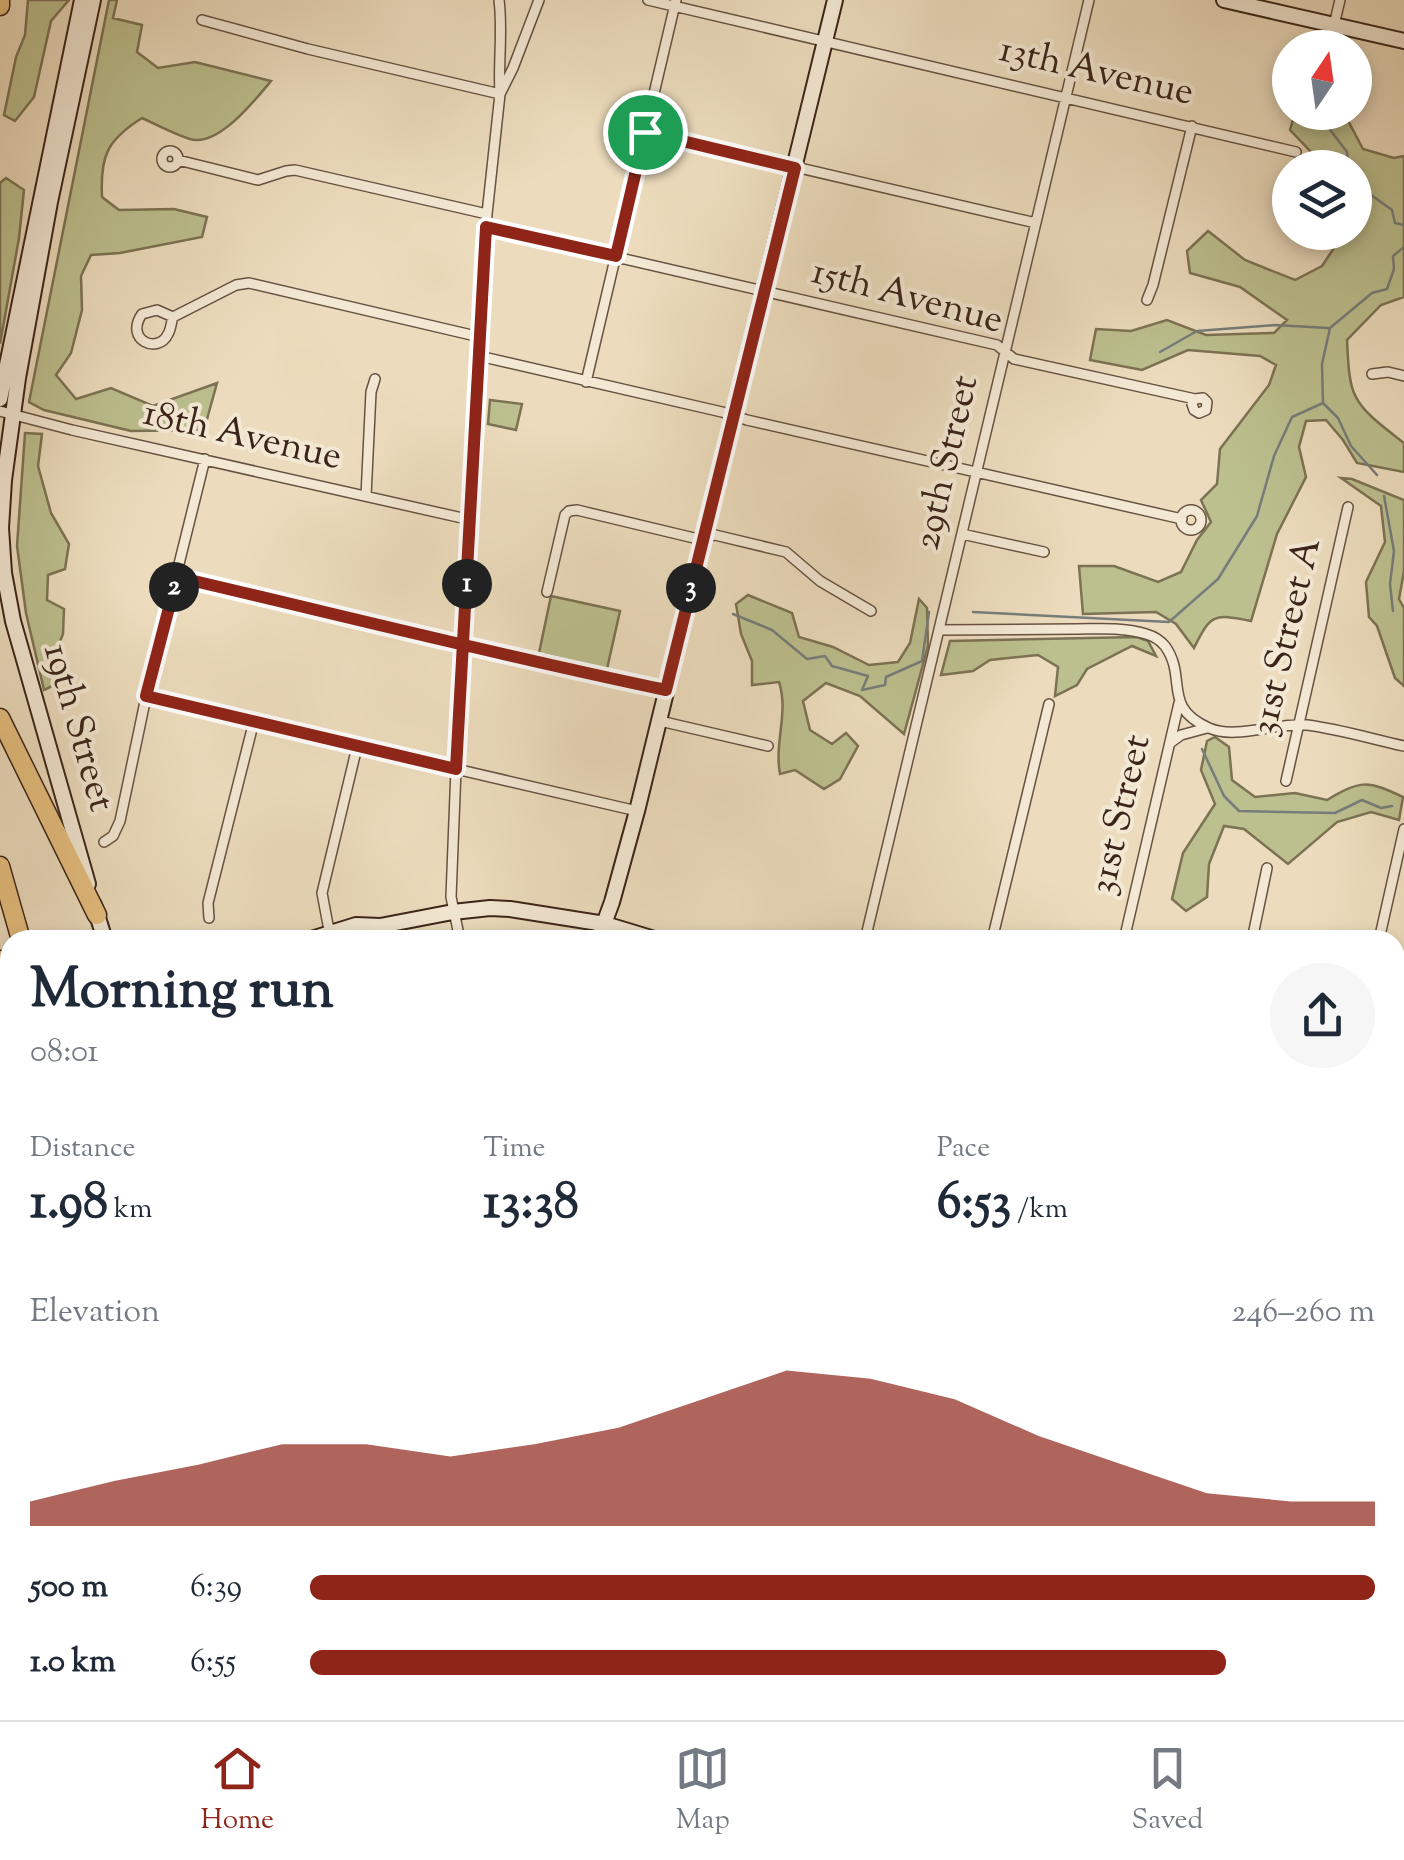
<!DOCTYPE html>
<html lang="en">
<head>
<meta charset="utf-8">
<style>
	:root { --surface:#fff; --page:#f6f6f7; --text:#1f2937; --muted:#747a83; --line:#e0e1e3; --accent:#8f2418 }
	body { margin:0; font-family:"Sorts Mill Goudy",serif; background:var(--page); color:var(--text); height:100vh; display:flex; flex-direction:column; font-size:38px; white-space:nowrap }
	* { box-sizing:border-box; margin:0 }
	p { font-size:32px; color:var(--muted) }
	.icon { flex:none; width:55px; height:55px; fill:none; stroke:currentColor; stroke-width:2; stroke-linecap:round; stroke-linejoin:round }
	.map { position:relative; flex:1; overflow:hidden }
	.side { position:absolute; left:0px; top:930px; width:1405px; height:790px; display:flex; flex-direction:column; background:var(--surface); border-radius:30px 30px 0 0; box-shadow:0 5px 15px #0003 }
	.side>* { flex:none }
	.needle { width:65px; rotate:13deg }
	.buttons { position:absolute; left:1272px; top:30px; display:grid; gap:20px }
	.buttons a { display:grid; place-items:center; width:100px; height:100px; border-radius:50%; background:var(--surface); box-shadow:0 5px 15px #0003; font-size:50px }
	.pin { position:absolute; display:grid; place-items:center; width:85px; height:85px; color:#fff; margin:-42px; border:5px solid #fff; border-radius:50%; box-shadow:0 2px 10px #0007 }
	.km { position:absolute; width:50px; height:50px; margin:-25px; border-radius:50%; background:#222; color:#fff; font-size:28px; line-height:50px; text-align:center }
	.round { display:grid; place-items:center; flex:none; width:105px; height:105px; border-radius:52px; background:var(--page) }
	.summary { display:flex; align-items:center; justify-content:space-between; height:170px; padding:0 30px }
	h1 { font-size:55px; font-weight:700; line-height:75px }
	.stats { display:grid; grid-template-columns:repeat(3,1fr); gap:15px; height:170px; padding:10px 30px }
	.stats div { display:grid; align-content:center }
	.stats b { font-size:50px; font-weight:700 }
	.stats small { font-size:28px; font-weight:400 }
	.stats p { font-size:28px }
	.chart { height:280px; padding:20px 30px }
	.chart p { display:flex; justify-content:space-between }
	.chart svg { width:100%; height:180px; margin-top:10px; fill:var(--accent); opacity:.7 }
	ul { padding:0 30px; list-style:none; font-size:32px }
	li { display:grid; grid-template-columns:160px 120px 1fr; align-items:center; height:75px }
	li i { height:25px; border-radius:12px; background:var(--accent) }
	.dock { display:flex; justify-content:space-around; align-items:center; height:140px; border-top:2px solid var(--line); background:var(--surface); font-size:28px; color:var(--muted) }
	.dock a { display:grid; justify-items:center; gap:5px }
	.dock .selected { color:var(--accent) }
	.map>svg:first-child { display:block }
</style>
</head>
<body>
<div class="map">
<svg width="1404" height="1720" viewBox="0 0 1404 1720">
	<rect width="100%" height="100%" fill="#ecdcbd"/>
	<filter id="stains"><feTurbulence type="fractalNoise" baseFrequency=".002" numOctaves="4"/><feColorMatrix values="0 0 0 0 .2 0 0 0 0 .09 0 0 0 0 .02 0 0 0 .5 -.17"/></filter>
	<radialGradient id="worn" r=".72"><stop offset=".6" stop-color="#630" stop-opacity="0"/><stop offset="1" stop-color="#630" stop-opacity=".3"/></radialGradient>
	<path fill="#bcbf8e" stroke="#7c7254" stroke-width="2.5" d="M28,0H69L51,21L34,97L15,121L4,115L16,57L25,35Z
		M109,0H117L113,18L142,25L137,52L158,68L195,62L271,81C255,100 222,142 195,140C186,140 153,123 142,118C107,140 100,156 102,197L119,210L174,209L207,217L202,237L120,253L91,255L81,276L82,310L71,353L56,375L76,399L111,388L153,406L217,383L204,430L131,431L44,410L29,402Z
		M1295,113H1344L1363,149L1394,158L1404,156V297L1381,305L1347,340C1348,355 1348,384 1356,397C1364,414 1389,431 1404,443V472L1357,463L1343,440L1326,420L1306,421L1299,447L1306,477L1277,534L1251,621C1214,614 1211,613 1194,648L1176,624L1156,612L1083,614L1079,566H1114L1158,582L1181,572L1197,540L1211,522L1201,500L1217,484L1220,449L1269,385L1276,365L1260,356L1188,350L1142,370L1090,360L1096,329L1131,331L1167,320L1206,335L1274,333L1287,320L1240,287L1190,273L1187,251L1208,231L1245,260L1295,280L1322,266L1342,236L1355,232V230L1362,227V211L1355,207V168L1313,167V154L1290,130Z
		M6,178L24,190L19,238L0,344V183Z
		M490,400L522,404L516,430L488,424Z
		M25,433L42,434L38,466L51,513L69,544L65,569L48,575L47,600L64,609L63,634L53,659L59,683L44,690L26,613L17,546Z
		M1341,478L1352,479L1404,500V571L1399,599L1404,608V686L1395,678L1377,626L1369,617L1366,582L1385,542L1381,506Z
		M748,595L792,613L799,637L833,647L869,665L898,662L910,643L919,599L927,608L928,646L904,734L860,696L826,683L803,701L810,730L832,744L846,733L858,746L840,779L824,789L795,770L780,774C774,742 789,713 779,682L752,685V661L741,634L736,604Z
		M551,596L620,611L607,669L539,653Z
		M1137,637L1148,641L1156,656L1132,646L1087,669L1077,685L1055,696L1058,667L1038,655L990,660L973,671L941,675L950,641Z
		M1215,737L1229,747L1232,780L1255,797L1295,793L1327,800C1361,780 1367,780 1403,797L1399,820L1371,812L1337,822L1288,864L1244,829L1224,826L1209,864L1207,897L1186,911L1172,899L1183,853L1215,804L1201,770L1207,741Z
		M0,1695L10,1696V1710H26L22,1720H0Z
		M1064,1710H1126V1720H1066Z"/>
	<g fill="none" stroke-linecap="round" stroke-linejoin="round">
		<path stroke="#767d7b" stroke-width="2.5" d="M1328,127L1347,152L1349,168
			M1355,179L1367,192L1392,210L1395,223L1404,225
			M1160,352L1197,331L1275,325L1328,328
			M1324,404L1338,418L1351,446L1377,475
			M1384,496L1394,551L1390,584L1393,611
			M973,612L1169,622L1218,579L1257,516L1274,456L1292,417L1323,403L1322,364L1330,328L1372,293L1387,289L1394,269L1393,256L1404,247
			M733,614L772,630L807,659L825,656L832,666L868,676L862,690L885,685L886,677L922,661L929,612
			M1202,749L1224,796L1239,811L1335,813L1362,800L1381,808L1392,806
			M1091,1710L1092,1720"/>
		<g stroke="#675242" stroke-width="12">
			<path id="street" d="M648,0L1296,152
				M202,20L308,49L500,94C498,62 503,31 499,0
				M1334,25L1340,0
				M645,132L1036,223
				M162 159a8 8 0 1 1 16 0a8 8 0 1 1-16 0Z
				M178,160L258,180L286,171L295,170L487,214
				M486,227L997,345L1014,359L1195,399L1203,398L1207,402L1206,410L1199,413L1194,410L1192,404L1195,399
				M1147,300L1153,285L1192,126
				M157,310L173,317C171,323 171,329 168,334C158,355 124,340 142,314Z
				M173,317L236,285L249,283L480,337
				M479,356L722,412L747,420L1182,519
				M1372,374L1388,372L1404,376
				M586,382L676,0
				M0,411L72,430L471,520
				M366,496L371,392L375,379
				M1181 520a10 10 0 1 1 20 0a10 10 0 1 1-20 0Z
				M962,534L1044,552
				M177,577L666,690
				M547,592L565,515L569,511L577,510L694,538L715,535L786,552L820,581L871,611
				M940,630C986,630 1032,629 1077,629C1099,629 1125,627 1146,634C1153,636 1160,640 1165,646C1188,678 1161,707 1209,728C1236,740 1277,722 1307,725C1339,729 1372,739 1404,746
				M146,697L637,811
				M660,721L768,746
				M1170,743L1181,735L1207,728
				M1286,781L1348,507
				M104,842L113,836L120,821L146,697L205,459
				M209,918L208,903L254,721
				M335,940L328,925L322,893L357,747
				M460,940L451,897L456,769L487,214L500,94L513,68L539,0
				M865,940L1089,0
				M992,940L1049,704
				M1124,940L1179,703
				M1252,940L1267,868
				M1379,940L1404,829
				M0,1323L10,1313
				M1395,1438L1404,1400
				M1395,1517L1404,1519
				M0,1578L10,1535
				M1004,1710L1007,1720
				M98,1720L104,1710
				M548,1720L550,1710
				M557,1720L560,1710
				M683,1720L685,1710
				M838,1720L841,1710
				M1201,1720L1203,1710
				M1330,1720L1332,1710"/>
		</g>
		<g stroke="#3b2419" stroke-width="18">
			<path id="secondary" d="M1224,0L1404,41
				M0,399L82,0
				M88,884L13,621L4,573L1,528L4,480L18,378L50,202L93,0
				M94,905L105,940
				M308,940L356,925L380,926L453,912L490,908L510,909L605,924L658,940
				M347,940L364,936L378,927
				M598,940L612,902L637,811L835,0
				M0,1026L10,1024
				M1395,1184L1404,1187
				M0,1249L10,1274
				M231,1710L236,1720
				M385,1720L394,1710"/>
		</g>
		<g stroke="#3b2419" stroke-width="21">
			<path id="highway" d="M0,6V0
				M0,718L97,915
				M0,866L21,940
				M0,960L10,995
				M0,1192L10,1206
				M289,1710L294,1720
				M320,1710L325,1720"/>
		</g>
		<use href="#street" stroke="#f3e8d4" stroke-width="9"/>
		<use href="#secondary" stroke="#f3e8d4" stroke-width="14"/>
		<use href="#highway" stroke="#e6be7e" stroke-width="18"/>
	</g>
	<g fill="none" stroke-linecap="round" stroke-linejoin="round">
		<g stroke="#fff" stroke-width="20">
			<path id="route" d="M645,132L616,256L486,227L456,769L146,696L177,577C340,615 502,656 666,690L795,168L645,132"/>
		</g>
		<use href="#route" stroke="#8f2418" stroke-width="12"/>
	</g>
	<g text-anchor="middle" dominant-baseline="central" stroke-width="8" stroke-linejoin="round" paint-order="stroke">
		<g font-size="38" fill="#3b2419" stroke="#f3e8d4">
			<text transform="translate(1096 73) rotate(13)">13th Avenue</text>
			<text transform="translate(907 298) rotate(15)">15th Avenue</text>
			<text transform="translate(242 437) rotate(13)">18th Avenue</text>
			<text transform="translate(948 463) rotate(-77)">29th Street</text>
			<text transform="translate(1288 637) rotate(-77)">31st Street A</text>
			<text transform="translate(77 728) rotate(74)">19th Street</text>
			<text transform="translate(1122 815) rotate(-77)">31st Street</text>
		</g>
	</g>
	<rect width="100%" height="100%" filter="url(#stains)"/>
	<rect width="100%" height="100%" fill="url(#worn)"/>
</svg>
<div class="buttons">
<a><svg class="needle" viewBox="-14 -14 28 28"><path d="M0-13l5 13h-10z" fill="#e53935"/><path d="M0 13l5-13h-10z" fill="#747a83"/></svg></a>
<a><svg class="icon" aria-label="layers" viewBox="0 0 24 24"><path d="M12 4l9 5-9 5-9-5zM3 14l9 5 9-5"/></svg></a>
</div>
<div class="pin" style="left:645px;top:132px;background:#1e9e55"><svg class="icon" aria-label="arrive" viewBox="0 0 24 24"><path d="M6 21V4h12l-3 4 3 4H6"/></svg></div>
<b class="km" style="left:467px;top:584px">1</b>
<b class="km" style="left:174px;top:587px">2</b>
<b class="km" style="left:691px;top:588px">3</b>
<section class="side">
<div class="summary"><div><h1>Morning run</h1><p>08:01</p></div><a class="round"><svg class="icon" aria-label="share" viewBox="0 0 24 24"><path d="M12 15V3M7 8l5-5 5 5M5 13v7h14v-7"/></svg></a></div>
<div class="stats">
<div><p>Distance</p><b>1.98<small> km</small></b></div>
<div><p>Time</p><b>13:38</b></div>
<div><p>Pace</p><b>6:53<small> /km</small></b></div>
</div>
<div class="chart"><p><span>Elevation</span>246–260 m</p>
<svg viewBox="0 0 160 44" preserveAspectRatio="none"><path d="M0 44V38L10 33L20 29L30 24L40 24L50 27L60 24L70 20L80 13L90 6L100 8L110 13L120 22L130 29L140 36L150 38L160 38V44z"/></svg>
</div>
<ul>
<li><b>500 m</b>6:39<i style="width:100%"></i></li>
<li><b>1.0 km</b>6:55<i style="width:86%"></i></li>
</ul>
</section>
</div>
<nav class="dock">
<a class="selected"><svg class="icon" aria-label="home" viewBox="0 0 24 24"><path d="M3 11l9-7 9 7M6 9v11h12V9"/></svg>Home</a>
<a><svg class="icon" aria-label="map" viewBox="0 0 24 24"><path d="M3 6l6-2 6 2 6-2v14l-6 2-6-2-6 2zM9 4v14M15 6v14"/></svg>Map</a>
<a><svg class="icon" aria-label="saved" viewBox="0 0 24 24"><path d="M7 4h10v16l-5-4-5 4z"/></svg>Saved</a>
</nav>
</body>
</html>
